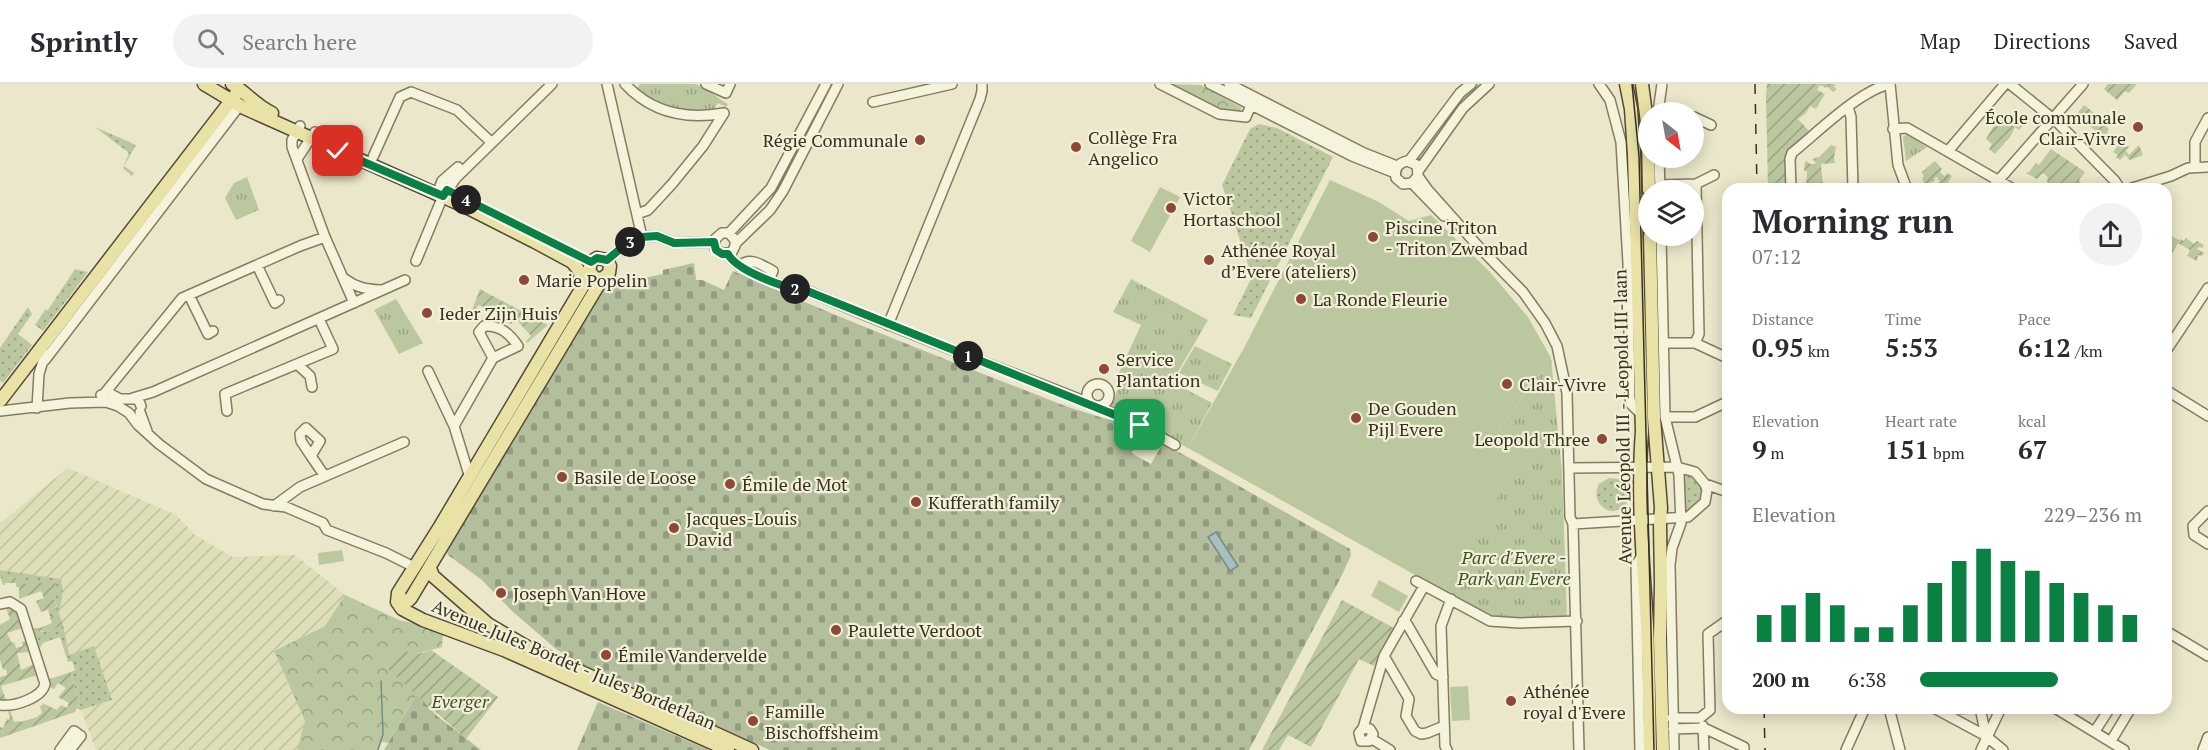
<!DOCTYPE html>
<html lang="en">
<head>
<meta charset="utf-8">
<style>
	:root { --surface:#fff; --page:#f2f2f3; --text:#2b2b33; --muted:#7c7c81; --line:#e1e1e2; --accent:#0b8043 }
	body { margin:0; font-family:"PT Serif",serif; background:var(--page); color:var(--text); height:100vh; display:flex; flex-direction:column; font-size:22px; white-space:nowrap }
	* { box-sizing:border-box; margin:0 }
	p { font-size:20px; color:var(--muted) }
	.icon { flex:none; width:33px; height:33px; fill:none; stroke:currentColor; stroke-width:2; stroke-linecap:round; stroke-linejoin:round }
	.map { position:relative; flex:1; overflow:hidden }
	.details { position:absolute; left:1722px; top:99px; width:450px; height:531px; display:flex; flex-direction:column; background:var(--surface); border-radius:18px; box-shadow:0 3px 15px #0003 }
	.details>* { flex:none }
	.needle { width:39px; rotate:149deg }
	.buttons { position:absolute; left:1638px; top:18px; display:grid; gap:12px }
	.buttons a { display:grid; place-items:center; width:66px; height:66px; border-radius:50%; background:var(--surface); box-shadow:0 3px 15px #0003; font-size:30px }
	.pin { position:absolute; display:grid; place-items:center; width:51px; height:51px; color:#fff; margin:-26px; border-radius:12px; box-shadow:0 3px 9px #0006 }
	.km { position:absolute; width:30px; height:30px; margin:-15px; border-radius:50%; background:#222; color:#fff; font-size:16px; line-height:30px; text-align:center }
	.round { display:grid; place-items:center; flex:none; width:63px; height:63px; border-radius:32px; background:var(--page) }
	.summary { display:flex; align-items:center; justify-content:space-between; height:102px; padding:0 30px }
	h1 { font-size:33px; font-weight:600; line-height:45px }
	.metrics { display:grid; grid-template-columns:repeat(3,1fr); gap:9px; height:102px; padding:6px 30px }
	.metrics div { display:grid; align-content:center }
	.metrics b { font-size:26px; font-weight:600 }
	.metrics small { font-size:16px; font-weight:400 }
	.metrics p { font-size:16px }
	.chart { height:168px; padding:12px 30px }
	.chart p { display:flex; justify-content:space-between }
	.chart svg { width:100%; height:108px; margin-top:6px; stroke:var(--accent); stroke-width:6 }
	ul { padding:0 30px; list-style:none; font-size:20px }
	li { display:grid; grid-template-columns:96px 72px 1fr; align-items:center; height:45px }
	li i { height:15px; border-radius:8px; background:var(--accent) }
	header { display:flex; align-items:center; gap:36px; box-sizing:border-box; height:84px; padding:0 30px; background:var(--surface); border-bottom:2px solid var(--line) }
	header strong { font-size:28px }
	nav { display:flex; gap:33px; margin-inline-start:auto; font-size:21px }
	.search { width:420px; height:54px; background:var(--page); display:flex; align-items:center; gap:15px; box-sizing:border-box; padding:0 21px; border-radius:33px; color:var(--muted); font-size:22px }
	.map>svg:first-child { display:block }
</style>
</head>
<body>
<header>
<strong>Sprintly</strong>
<div class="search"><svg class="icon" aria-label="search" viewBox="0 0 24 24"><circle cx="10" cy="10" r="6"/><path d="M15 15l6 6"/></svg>Search here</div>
<nav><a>Map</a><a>Directions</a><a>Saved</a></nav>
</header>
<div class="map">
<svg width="2208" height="666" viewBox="0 0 2208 666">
	<defs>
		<pattern id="farmland-furrows" width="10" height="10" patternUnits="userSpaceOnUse" patternTransform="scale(1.5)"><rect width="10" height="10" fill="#dedfb8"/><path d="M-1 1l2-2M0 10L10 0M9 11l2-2" fill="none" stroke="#bfc09e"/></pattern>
		<pattern id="grass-dots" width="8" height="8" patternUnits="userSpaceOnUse" patternTransform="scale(1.5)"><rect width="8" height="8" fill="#bbc89f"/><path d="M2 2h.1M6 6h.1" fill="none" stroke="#99a381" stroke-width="1.8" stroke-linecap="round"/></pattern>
		<pattern id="forest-crowns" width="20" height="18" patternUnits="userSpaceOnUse" patternTransform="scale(1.5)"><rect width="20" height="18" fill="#bbc89f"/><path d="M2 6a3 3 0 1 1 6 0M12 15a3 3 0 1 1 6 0" fill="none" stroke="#99a381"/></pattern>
		<pattern id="cemetery-stones" width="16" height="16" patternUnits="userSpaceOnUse" patternTransform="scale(1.5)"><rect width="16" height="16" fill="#b3be9d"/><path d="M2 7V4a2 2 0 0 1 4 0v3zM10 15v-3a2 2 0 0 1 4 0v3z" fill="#939b80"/></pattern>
		<pattern id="park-tufts" width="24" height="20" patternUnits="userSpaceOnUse" patternTransform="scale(1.5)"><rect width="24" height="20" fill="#bbc89f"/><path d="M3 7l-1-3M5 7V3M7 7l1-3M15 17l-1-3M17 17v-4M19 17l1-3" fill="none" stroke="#99a381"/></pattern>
		<pattern id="garden-furrows" width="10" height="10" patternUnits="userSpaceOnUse" patternTransform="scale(1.5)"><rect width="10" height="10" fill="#bbc89f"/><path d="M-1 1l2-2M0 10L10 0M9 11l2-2" fill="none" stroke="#99a381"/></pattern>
	</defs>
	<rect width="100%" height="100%" fill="#eae7ca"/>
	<path fill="url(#farmland-furrows)" d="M68,384L176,431L195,451L232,473L295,471L345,511L325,542L274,567L305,637L297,666H96L81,626L112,616L69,571L58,527L63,508L61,495L0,486V439Z"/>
	<path fill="url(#grass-dots)" d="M1474,0H1486L1419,80L1413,75L1453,21Z
		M1259,40L1277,44L1333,73L1251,234L1233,231L1252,193L1222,101L1250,45Z
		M95,43L136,61L124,82L134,89L132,92L123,84L129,69Z
		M75,185L88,188L43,247L35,241L45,226H48Z
		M28,223L32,230L18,250L32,261L3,299L0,297V264Z
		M1684,388C1698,390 1708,407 1698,419C1695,423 1690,426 1687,429L1684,427L1682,390Z
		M1609,394L1619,395L1627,401V418C1615,438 1588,421 1599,400Z
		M0,486L61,495L63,508L59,530L50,533L48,526L57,523L53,511L59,509L20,500L19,495L0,492Z
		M63,541L69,571L94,562L112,616L81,626L71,588L75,586L72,577L68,578L60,553L43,559L40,564L33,544L42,548Z"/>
	<path fill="url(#forest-crowns)" d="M1165,0L1201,1L1242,24L1238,29L1218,27Z
		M345,511L399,536L413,539L443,550L442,563C421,568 403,574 384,582L417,610L388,659L381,658L378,666H297L305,637L274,567L325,542Z"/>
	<path fill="url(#cemetery-stones)" d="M694,179L696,196H702L724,206L733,187C841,235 950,277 1060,320C1086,330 1112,335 1138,346L1142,348L1131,369L1151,380L1163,359L1350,465L1351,471L1341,493L1249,666H770L585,583L556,565L511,526L482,496L448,471L447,467L608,199L638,191L639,195L663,190V186Z
		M417,610L437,632L481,666H384Z
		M598,618L709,666H577Z"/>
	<path fill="url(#park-tufts)" d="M640,0C656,0 680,0 694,0C708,3 716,14 728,20L726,23L718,19L713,26L716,29L665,24L636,6Z
		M1907,50L1927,63L1906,77L1903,53Z
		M247,93L259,126L236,136L225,114L234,99Z
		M1131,195L1208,236L1172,298L1212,319L1188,364L1110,323L1120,300L1115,297L1141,241L1113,228Z
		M396,215L423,259L399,270L374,226Z
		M1195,262L1232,280L1218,307L1179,289Z
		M1551,274L1562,388L1567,533L1525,536L1485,530L1442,506L1526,365L1499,346Z"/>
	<path fill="url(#garden-furrows)" d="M1767,0H1836L1834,3L1837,5L1833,8L1827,2L1826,4L1820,1L1817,6L1825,10L1816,25L1810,22L1806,29L1798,35L1809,47L1786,68L1787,105H1768L1766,12Z
		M2108,0H2137L2129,9L2125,7L2117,16L2104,5Z
		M2084,21L2094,29L2093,31L2109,45L2107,49L2125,63L2130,62L2126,67L2129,71L2139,61L2143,71L2130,76L2125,71L2120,76L2116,73L2118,71L2113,68L2117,63L2110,56L2107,58L2100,50L2096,53L2093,49L2095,46L2076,31Z
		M2003,33L2012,41L2017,37L2023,42L2019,46L2015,43L2010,53L1995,70L1989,65L1992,60L1986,55L1995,40L1998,43L2001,39L2000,37Z
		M1831,61L1836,63L1834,74L1835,79L1821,80L1823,105H1809L1806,100L1807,87H1804L1805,78L1807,77L1810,80H1816L1813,75L1819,73Z
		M2051,65L2085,88L2079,96L2082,102L2077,105L2076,103L2074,105L2065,103L2063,105L2059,103L2057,105L2047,98L2048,93L2043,89L2037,95L2026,89L2029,88L2036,79L2039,81Z
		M1935,77L1942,85L1940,89L1945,92L1947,89L1952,92L1944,105H1935L1933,101L1940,98L1937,93L1934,94L1935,97L1925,101L1922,94L1924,93L1922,88Z
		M2171,152L2179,156L2180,155L2184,157L2186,154L2194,160L2197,157L2204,161L2202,164L2199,163L2197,165L2204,169L2202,172L2198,171L2197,177L2187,172L2190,166L2178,159L2171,171L2166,168V158Z
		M480,205L487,209L548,241L527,259L526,257L531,252L516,235L511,240L507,238L509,232L478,221L475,228L472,226Z
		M0,492L20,495V500L55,498L59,509L53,512L63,541C53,545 42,551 33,544H40L52,539L50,533L59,530L56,523L41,528L36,517L44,514L41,507L19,515V503H16V499H5V501H3Z
		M1342,516L1394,544L1374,582L1359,575L1311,663L1288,651L1279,666H1262Z
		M10,523L17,528L22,544L7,549L12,559L14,558L16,564L23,562L22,558L26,557L30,568L17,569L21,586L34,580L38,591L1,602L6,616L0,615V593L7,591L6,585L3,586L0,576V541L10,535L6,524Z
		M400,563C412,572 417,571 431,566L498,613L466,655L384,582Z
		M71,588L81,626L77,624L75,628L0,654V643L3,644L7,635L10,636L8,627L10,626L14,638L20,637L21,638L37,633L42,629L40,622L43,621L42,619L57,626L61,621L67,624L69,619L58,613L66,604L58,599L54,605L50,603V595Z"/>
	<path fill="#bbc89f" d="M1330,96L1377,117L1409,137L1431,131L1489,187L1528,233L1551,274L1499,346L1527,365L1442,506L1188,364L1245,262Z
		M1160,103L1180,113L1150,168L1131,157Z
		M342,466L344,477L319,481L318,469Z
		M1379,496L1408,512L1399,528L1371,512Z
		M1468,602L1470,636L1452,637L1450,603Z"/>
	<path fill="#aabfbd" stroke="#718d8c" stroke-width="1.5" d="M1216,448L1238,482L1230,487L1208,453Z"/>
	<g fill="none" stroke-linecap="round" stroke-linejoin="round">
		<path stroke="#718d8c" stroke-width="1.5" d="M378,666L383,650L381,597"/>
		<g stroke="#857c60" stroke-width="12">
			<path id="minor" d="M607,0L642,153
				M625,0C652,29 686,36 724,29
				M706,0L726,9L730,0
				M1160,0L1219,30L1246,33L1253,16
				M1210,0L1352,72L1395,89
				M1229,0L1364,69L1397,82
				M1599,0L1610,16L1621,58L1628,179L1630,314L1631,320L1641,330
				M1890,0L1898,81L1907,105
				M2010,0L2057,38L2115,97L2120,105
				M873,18L952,0
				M1848,23L1851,33L1853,105
				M1658,28L1662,0
				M1666,28H1684
				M1694,33L1711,41
				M300,42L292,56V63L325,153L354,219
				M1893,45L1907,44L2013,105
				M1948,67L2005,0
				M373,73L400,13L411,8L457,26L492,59
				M1659,74L1660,106
				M297,75L315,48
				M1409,77L1460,9L1471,0
				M2195,83V58L2208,34
				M1419,86L1463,24L1489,0
				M1418,92L1412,99L1403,100L1396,94C1394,85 1398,79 1407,77L1417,81L1418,92L1428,106L1477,161L1523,208L1545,239L1557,262L1567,309L1570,433L1573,440L1579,666
				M1412,99L1444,132
				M1660,101L1696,100L1714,91
				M1791,105L1790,75L1792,69C1817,49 1860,6 1890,0
				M1991,105L2083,0
				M2129,105L2171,92L2188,84L2208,83
				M437,110L442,97L458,83
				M637,130L648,126L672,100L703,62L724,29
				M729,149L735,156V162L732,168L722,170L715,164V155L722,149H729L771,104L826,0
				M1661,152L1665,333L1679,391L1681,439L1672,464L1670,481L1674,666
				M736,159L770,126L783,107L838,0
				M728,170C736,186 785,205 803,205C870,234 939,261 1007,287C1064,309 1122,330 1175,361
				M607,176L626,160L642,153L657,152L674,159L714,158
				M416,177L443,112L456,94L552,0
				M257,181L275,219L279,216
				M739,182C751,172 761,181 773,187L769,196
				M345,195C357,204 366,205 380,206
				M189,211L208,250L213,247
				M888,241L980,15L982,7V0
				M1664,259H1695L1723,272
				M1695,259L1699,250L1696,100
				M2166,267L2208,204
				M45,276L240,21
				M297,280L310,292L312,303
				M428,287L454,342
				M1087 311a11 11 0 1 1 22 0a11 11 0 1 1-22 0Z
				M2166,306L2208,332
				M104,310L182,214L300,162L325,153
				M101,311L109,309L120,315H138L141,322
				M133,314L153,308L405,196
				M37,324L39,290L45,270
				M0,327L70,319L106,318L118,322L129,329L138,341L159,360L206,395L263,420L286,423L323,439L327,446L386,469L414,483
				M227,327L225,310L333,265L319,235
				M140,328L147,347
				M1665,333H1695L1727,318
				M311,372L301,357L300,350L306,344L320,357L311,372L324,391
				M1570,384L1677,383L1695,388L1705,400L1707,406L1705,418L1688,433L1573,440
				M470,394L454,342L493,274L518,262C509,249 500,241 484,242L479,248L493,274
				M1705,400L1728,408
				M274,422L300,403L404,358
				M2208,427L2193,442L2194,451L2208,460
				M1416,497L1490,537L1520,539L1577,537
				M0,520L10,518L21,525L45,600C42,614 14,623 0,621
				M1403,537L1407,540L1436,590L1443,593
				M2166,547L2208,572
				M1384,572L1409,615L1406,632L1415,647L1421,650L1427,649L1444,642
				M1889,624L1900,666
				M1934,624L1986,652L2003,666
				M1980,624L1986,652
				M2055,624L2124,666
				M1938,626L1967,624
				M1672,634H1700L1710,626L1708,550L1728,536
				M1703,642L1704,666
				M1363,644L1370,645L1373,650L1369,657H1361L1359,649L1363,644L1384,572L1424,502
				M1673,645L1704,644L1744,663V666
				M2095,647L2110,624
				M1372,655L1390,666
				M2111,657L2131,624
				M60,666L74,647L81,652L70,666
				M1447,666L1445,662L1441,542L1451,515
				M1640,666L1636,482L1642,471
				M1846,666L1865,624
				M1981,666L2001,624
				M2203,666L2208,653"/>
		</g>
		<g stroke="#544934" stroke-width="15">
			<path id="major" d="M204,0L244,24L466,123L535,158L572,178L577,184L580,189L581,205
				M232,0C246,8 256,22 272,29
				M1626,0L1631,25L1634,70L1642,347C1637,412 1643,476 1647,541C1649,583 1649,624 1650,666
				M1642,0L1648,46L1649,106
				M1650,152L1654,334L1661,424L1660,441L1661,499L1660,555L1663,666
				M590,190L439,444L398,509L397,518L402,525L423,536L504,566L728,666
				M0,317L236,10
				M430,484L433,492L488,540L529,564L752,666
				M398,509L403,518L408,517L411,514L602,195L609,189L610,182L607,176L597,174L591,178L589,187L595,194L602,195"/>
		</g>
		<use href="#minor" stroke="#f6f3dd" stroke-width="9"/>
		<use href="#major" stroke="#e9e2a7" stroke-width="12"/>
		<path stroke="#383122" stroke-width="1.5" d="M1632,0L1639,72L1654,666"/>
		<path stroke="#383122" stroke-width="1.5" stroke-dasharray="10 10" stroke-linecap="butt" d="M1755,0L1757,105
			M1764,624L1765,666"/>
	</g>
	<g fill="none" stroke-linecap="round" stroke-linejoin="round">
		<g stroke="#fff" stroke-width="12">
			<path id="route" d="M338,67L443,112L447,106L591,178L597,174L607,176L626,160L642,153L657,152L674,159L714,158L716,166L722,170H728C736,186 785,205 802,205L1140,341"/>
		</g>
		<use href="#route" stroke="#0b8043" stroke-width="8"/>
	</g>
	<g fill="#8e4836" stroke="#f3f0d9" stroke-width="2">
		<circle cx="2138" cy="43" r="6"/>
		<circle cx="920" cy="56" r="6"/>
		<circle cx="1076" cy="63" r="6"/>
		<circle cx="1171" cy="124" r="6"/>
		<circle cx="1373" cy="153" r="6"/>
		<circle cx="1209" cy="176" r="6"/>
		<circle cx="524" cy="196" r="6"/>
		<circle cx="1301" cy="215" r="6"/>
		<circle cx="427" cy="229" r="6"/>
		<circle cx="1104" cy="285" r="6"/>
		<circle cx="1507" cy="300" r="6"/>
		<circle cx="1356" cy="334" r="6"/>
		<circle cx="1602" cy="355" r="6"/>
		<circle cx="562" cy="393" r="6"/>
		<circle cx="730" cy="400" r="6"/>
		<circle cx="916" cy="418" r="6"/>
		<circle cx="674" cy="444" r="6"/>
		<circle cx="501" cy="509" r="6"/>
		<circle cx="836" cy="546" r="6"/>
		<circle cx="606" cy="571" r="6"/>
		<circle cx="1511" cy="617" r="6"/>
		<circle cx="753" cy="637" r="6"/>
	</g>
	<g text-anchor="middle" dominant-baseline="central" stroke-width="4.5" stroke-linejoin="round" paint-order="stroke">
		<g font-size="18" fill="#383122" stroke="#f3f0d9" text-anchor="start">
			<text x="2126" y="33" text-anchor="end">École communale<tspan x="2126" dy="21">Clair-Vivre</tspan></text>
			<text x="1088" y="53">Collège Fra<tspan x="1088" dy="21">Angelico</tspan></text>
			<text x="908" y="56" text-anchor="end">Régie Communale</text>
			<text x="1183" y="114">Victor<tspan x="1183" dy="21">Hortaschool</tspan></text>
			<text x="1385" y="143">Piscine Triton<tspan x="1385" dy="21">- Triton Zwembad</tspan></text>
			<text x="1221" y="166">Athénée Royal<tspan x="1221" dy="21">d’Evere (ateliers)</tspan></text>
			<text x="536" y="196">Marie Popelin</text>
			<text x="1313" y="215">La Ronde Fleurie</text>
			<text x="439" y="229">Ieder Zijn Huis</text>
			<text x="1116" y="275">Service<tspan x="1116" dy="21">Plantation</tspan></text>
			<text x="1519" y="300">Clair-Vivre</text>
			<text x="1368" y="324">De Gouden<tspan x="1368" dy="21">Pijl Evere</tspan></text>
			<text x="1590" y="355" text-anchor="end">Leopold Three</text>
			<text x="574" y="393">Basile de Loose</text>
			<text x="742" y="400">Émile de Mot</text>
			<text x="928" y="418">Kufferath family</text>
			<text x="686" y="434">Jacques-Louis<tspan x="686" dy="21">David</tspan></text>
			<text x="513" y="509">Joseph Van Hove</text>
			<text x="848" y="546">Paulette Verdoot</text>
			<text x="618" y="571">Émile Vandervelde</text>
			<text x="1523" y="607">Athénée<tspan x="1523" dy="21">royal d'Evere</tspan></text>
			<text x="765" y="627">Famille<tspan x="765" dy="21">Bischoffsheim</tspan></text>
		</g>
		<g font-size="18" fill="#383122" stroke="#f3f0d9">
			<text transform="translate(1622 333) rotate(-91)">Avenue Léopold III - Leopold III-laan</text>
			<text transform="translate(574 580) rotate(23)">Avenue Jules Bordet - Jules Bordetlaan</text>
		</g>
		<g font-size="18" font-style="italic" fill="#40522b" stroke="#f3f0d9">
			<text x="1514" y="473">Parc d'Evere -<tspan x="1514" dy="21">Park van Evere</tspan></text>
			<text x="460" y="617">Everger</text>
		</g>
	</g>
</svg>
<div class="buttons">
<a><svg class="needle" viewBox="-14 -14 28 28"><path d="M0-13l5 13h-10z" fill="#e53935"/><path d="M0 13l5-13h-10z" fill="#7c7c81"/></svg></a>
<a><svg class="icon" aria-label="layers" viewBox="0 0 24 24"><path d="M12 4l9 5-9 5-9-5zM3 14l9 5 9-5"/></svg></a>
</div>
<div class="pin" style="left:1140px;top:341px;background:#1e9e55"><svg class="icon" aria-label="arrive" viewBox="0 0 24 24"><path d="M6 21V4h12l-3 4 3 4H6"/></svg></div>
<div class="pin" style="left:338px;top:67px;background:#d93025"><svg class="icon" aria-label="check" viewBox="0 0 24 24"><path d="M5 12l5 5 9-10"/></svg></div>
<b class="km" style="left:968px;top:272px">1</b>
<b class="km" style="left:795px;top:205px">2</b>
<b class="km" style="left:630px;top:158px">3</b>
<b class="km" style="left:466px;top:116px">4</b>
<section class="details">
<div class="summary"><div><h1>Morning run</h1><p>07:12</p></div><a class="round"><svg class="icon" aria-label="share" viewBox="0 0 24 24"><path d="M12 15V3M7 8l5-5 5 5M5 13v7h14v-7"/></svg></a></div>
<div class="metrics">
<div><p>Distance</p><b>0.95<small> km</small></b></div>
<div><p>Time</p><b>5:53</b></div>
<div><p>Pace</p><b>6:12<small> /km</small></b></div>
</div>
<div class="metrics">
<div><p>Elevation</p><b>9<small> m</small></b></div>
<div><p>Heart rate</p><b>151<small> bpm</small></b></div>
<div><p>kcal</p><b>67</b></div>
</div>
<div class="chart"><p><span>Elevation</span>229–236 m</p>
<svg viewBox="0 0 160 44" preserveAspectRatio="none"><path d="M5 44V33M15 44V29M25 44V24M35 44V29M45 44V38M55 44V38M65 44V29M75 44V20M85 44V11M95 44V6M105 44V11M115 44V15M125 44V20M135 44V24M145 44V29M155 44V33"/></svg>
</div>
<ul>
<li><b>200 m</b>6:38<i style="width:62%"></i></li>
</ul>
</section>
</div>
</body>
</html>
